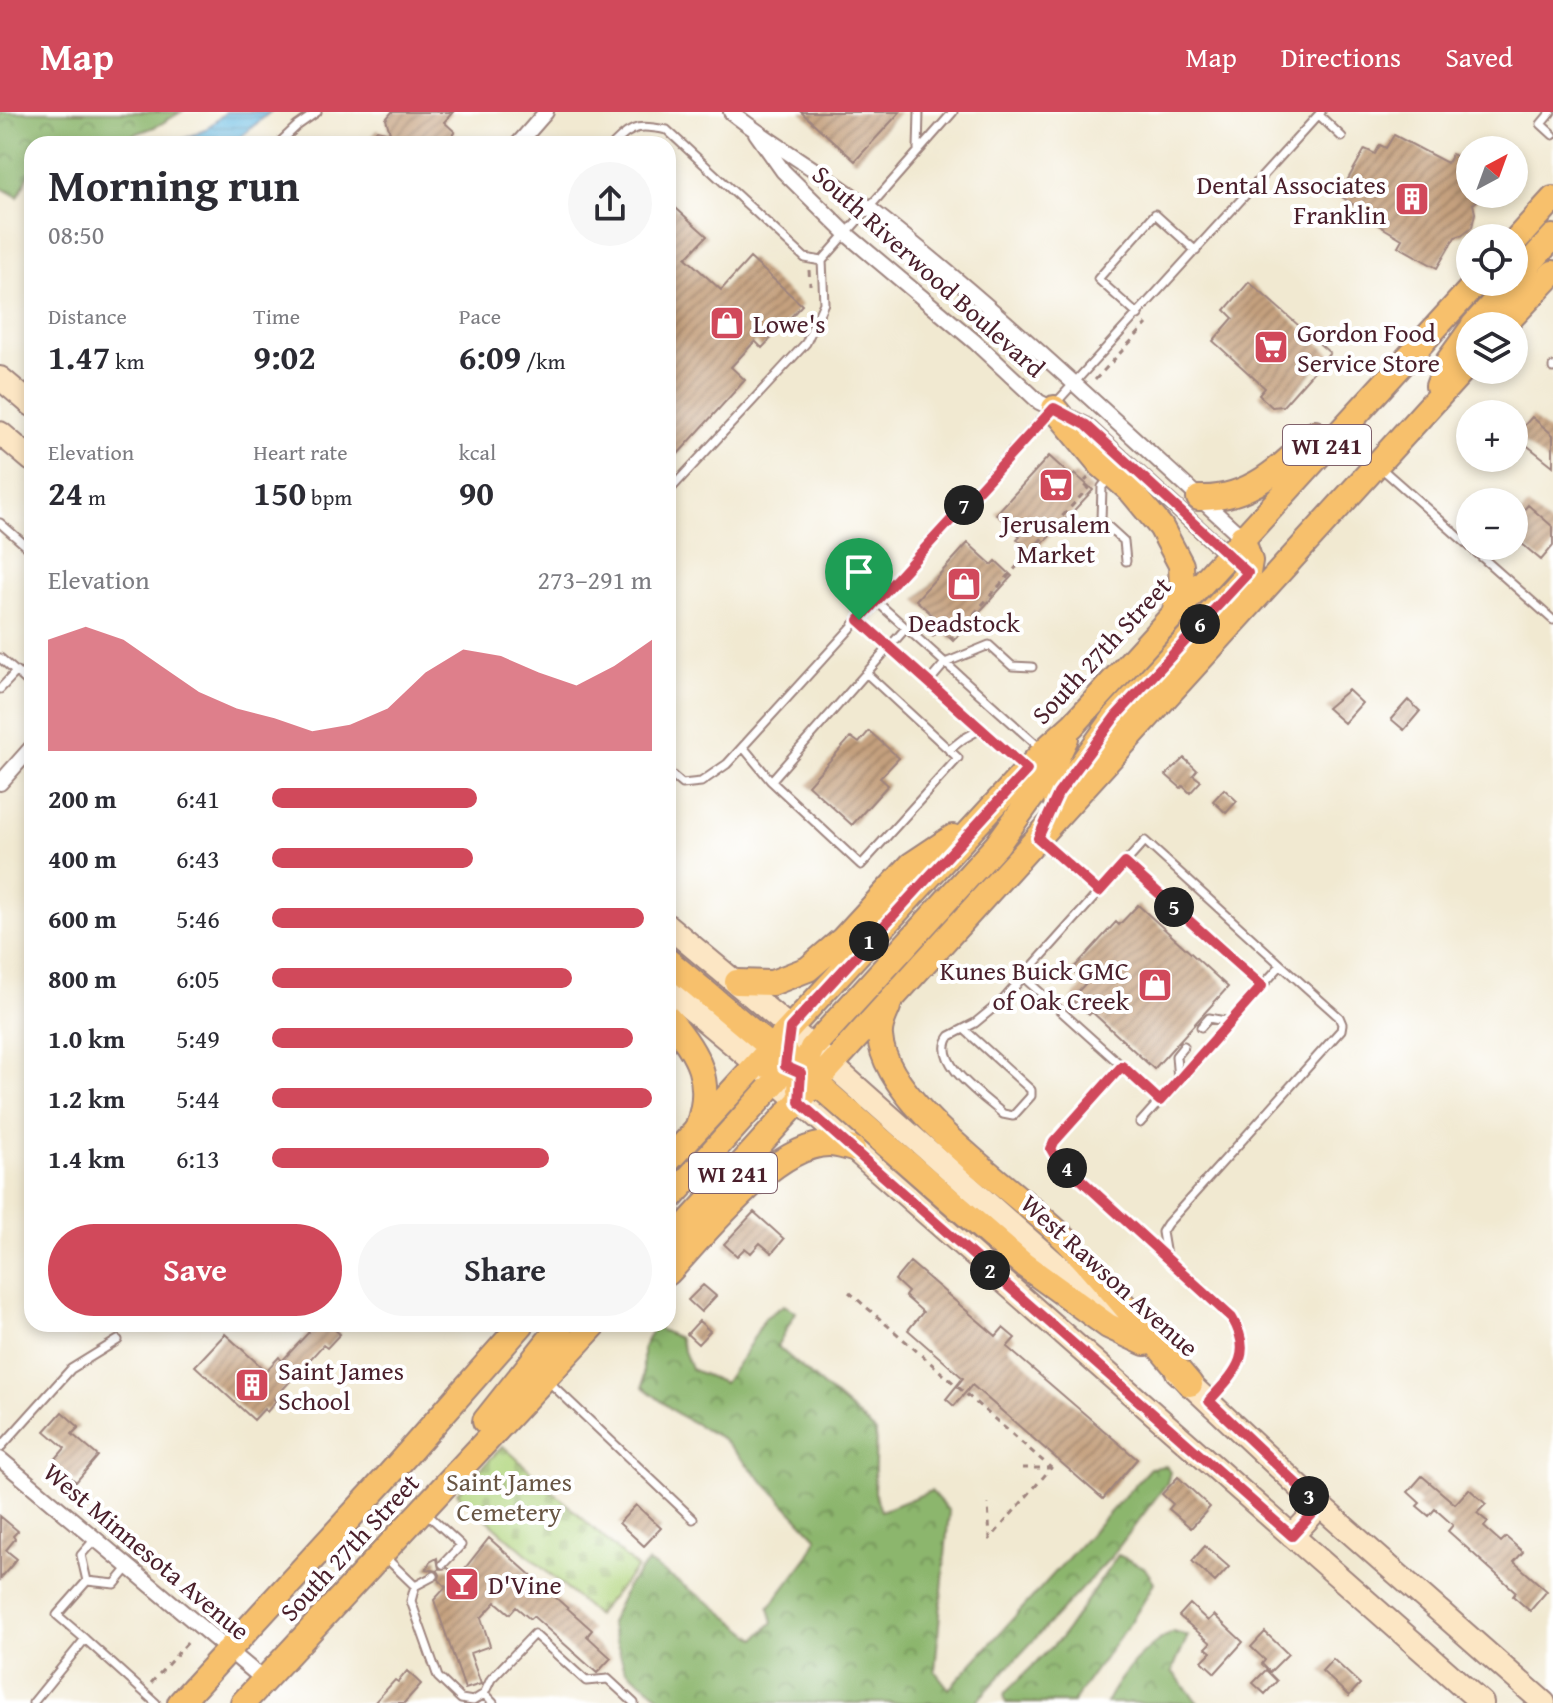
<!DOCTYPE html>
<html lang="en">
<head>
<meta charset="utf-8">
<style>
	:root { --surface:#fff; --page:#f7f7f7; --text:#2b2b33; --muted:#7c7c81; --accent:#d1495b }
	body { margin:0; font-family:"Gentium Book Plus",serif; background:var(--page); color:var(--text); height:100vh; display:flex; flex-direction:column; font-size:30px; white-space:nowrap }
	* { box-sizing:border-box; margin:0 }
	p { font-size:26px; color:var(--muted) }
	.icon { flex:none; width:44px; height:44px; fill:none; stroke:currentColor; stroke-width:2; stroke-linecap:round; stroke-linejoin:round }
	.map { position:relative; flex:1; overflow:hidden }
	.panel { position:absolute; left:24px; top:24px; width:652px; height:1196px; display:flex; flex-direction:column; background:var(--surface); border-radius:24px; box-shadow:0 4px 12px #0003 }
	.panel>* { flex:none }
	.needle { width:52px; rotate:41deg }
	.buttons { position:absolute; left:1456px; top:24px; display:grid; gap:16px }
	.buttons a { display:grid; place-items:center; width:72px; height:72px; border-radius:50%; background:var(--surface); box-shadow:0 4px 12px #0003; font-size:40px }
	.pin { position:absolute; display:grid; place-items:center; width:68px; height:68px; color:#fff; margin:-82px -34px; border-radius:50% 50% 50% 0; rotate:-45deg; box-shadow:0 0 8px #0007 }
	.pin .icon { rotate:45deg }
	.km { position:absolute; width:40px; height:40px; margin:-20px; border-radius:50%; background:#222; color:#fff; font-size:22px; line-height:40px; text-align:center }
	.round { display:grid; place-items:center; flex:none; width:84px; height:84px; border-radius:42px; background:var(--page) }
	.headline { display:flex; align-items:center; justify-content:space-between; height:136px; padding:0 24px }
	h1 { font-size:44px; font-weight:700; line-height:60px }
	.stats { display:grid; grid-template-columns:repeat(3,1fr); gap:12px; height:136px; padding:8px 24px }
	.stats div { display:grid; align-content:center }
	.stats b { font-size:34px; font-weight:700 }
	.stats small { font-size:22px; font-weight:400 }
	.stats p { font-size:22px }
	.chart { height:224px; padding:16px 24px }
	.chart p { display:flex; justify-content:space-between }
	.chart svg { width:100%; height:144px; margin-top:8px; fill:var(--accent); opacity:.7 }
	.action { display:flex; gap:16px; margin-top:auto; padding:16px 24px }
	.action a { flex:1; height:92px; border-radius:48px; background:var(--accent); color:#fff; font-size:32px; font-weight:700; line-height:92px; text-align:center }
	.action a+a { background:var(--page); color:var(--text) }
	ul { padding:0 24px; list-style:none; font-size:26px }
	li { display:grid; grid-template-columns:128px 96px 1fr; align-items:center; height:60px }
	li i { height:20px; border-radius:10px; background:var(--accent) }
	header { display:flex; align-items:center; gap:48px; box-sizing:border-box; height:112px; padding:0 40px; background:var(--accent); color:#fff }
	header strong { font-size:38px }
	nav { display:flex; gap:44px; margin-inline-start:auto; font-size:28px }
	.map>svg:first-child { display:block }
</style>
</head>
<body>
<header>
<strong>Map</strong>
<nav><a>Map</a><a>Directions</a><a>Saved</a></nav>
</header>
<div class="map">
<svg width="1553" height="1591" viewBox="0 0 1553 1591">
	<defs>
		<pattern id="forest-crowns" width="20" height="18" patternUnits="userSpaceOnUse" patternTransform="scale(2)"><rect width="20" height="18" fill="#8cb66d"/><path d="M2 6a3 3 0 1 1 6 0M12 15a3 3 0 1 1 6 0" fill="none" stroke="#74935a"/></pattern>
		<pattern id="cemetery-stones" width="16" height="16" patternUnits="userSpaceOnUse" patternTransform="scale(2)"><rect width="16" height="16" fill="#b1d57e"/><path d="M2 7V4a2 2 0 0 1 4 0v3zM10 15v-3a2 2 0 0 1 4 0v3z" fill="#9ab66d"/></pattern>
		<pattern id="water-rules" width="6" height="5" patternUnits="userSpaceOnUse" patternTransform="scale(2)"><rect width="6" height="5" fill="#64b9e1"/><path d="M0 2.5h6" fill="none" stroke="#5496b7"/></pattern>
		<pattern id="building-hatch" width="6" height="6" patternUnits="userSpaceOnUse" patternTransform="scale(2)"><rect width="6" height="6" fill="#c4a07e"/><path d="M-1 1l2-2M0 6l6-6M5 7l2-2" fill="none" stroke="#a18267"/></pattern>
	</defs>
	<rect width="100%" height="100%" fill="#fff"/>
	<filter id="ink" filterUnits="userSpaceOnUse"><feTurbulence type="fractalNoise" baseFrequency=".0125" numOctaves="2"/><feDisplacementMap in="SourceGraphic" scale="16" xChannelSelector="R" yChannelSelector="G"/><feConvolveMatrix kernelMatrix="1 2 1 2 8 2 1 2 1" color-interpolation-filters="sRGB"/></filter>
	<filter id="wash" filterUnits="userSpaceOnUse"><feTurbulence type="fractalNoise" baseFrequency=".006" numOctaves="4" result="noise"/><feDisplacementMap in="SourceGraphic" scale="32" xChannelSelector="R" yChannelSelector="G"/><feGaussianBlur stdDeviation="1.8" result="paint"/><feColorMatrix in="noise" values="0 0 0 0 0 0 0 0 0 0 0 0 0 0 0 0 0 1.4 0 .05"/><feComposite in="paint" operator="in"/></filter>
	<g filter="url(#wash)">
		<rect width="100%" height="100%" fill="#f1e9d1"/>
		<path fill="url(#forest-crowns)" stroke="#6b6a4c" stroke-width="2" d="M0,0H181L157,14L109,32H32V56L18,85L0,75Z
			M784,1193L796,1200L777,1234L876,1320L874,1380L881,1399L931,1379L949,1399L935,1559L949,1577L1150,1356L1166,1354L1170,1360L1167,1371L1111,1445L975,1591H668L625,1557L610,1511L627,1474L648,1450L713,1493L756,1527L773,1510L769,1496L809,1443L817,1426L723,1327L679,1303L643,1275V1235L654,1215L679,1226L691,1257L724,1271L745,1241L765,1206Z
			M1118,1443L1144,1455L1154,1470C1133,1514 1098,1550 1073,1591H1006L1004,1582L1061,1526Z
			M1173,1520L1188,1524L1172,1559L1198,1591H1106C1120,1563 1144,1535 1173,1520Z"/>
		<path fill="url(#cemetery-stones)" stroke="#7e7a54" stroke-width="2" d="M503,1334L637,1456L596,1503L457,1381Z"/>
		<path fill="url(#water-rules)" stroke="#576c86" stroke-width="2" d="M226,0H270L232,32H172L205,18Z"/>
		<g id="blocks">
			<path fill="url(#building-hatch)" d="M392,0H453L444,10L455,20L450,25L456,32H364L377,18L390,21L386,7Z
				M801,0H900L855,49Z
				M1394,23L1447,51L1452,42L1470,52V82H1485L1473,92L1475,101L1472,115L1462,123L1455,125L1437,156L1398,134L1402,127L1368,107L1370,104L1339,83L1365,37L1375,42L1380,33L1386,36Z
				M668,89L707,124L686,146L721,178L750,146L802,193L762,236L755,229L731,255L745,268L668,353Z
				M1249,170L1330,241L1283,294L1272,295L1259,283L1265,276L1213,229L1233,206L1225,198Z
				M1532,305L1553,323V354L1515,324Z
				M1049,344L1072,365L1075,362L1093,378L1033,442L1017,427L1020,424L996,402Z
				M1528,393L1553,415V434L1541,448L1514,425V409Z
				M968,431L992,453L996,449L1012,464L953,529L937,514L940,510L916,488Z
				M1348,578L1362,591L1344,611L1327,596Z
				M1408,588L1420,599L1404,618L1391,607Z
				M869,619L899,646L880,666L888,673L852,713L808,673L851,625L859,631Z
				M1184,646L1197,658L1193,663L1201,669L1190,681L1183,674L1181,676L1166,663Z
				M1224,677L1237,689L1226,701L1213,689Z
				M1138,793L1228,875L1154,957L1092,900L1089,903L1071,887L1086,871L1072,858L1116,810L1119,813Z
				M754,1100L784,1127L772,1141L760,1131L751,1141L745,1136L737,1144L724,1132Z
				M910,1150L996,1224L1003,1216L1015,1226L1007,1235L1137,1347L1103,1387L972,1273L954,1294L946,1287L963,1266L908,1218L923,1200L905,1184L908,1180L895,1168Z
				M703,1173L716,1184L701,1200L688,1188Z
				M699,1209L710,1219L698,1232L687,1222Z
				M301,1212H328L340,1222L327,1236L323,1233L274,1287L276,1289L267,1300L264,1297L254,1308L195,1254L225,1222L266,1259L279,1245L282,1249L309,1220Z
				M62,1300L79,1315L72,1322L98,1344L76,1370L53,1350L65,1336L45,1319Z
				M1422,1364L1455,1392L1469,1377L1486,1392L1477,1401L1488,1410L1484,1415L1501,1430L1506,1425L1523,1440L1514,1450L1547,1479L1530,1499L1513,1484L1516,1480L1448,1419L1453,1413L1435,1397L1429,1404L1417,1394L1420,1391L1408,1380Z
				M1178,1365L1210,1395L1191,1416L1169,1397L1173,1392L1162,1382Z
				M636,1393L661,1416L644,1434L619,1411Z
				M0,1404L18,1419L13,1424L15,1427L6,1438L17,1447L0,1467Z
				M489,1426L592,1518L587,1524L611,1546L597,1561L533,1504L530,1507L516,1495L510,1502L496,1490L481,1506L490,1534L470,1541L481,1572L465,1577L434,1488L446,1475L439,1468L440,1463L438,1459L426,1457L430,1450L437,1446L439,1457L448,1456L458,1465Z
				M1205,1434L1229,1455L1215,1470L1192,1449Z
				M1190,1492L1208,1509L1214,1503L1243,1530L1215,1561L1202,1549L1211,1540L1206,1536L1211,1531L1179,1504Z
				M1265,1520L1288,1542L1270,1560L1262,1552L1265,1548L1251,1535Z
				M1333,1547L1360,1572L1349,1584L1322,1559Z
				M1266,1558L1277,1569L1265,1582L1253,1571Z
				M407,1559L421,1572L404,1591H374L395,1568L398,1570Z"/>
		</g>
	</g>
	<g filter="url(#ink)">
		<use href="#blocks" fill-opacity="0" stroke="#9e847e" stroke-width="2"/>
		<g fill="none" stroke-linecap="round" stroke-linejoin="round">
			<g stroke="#9e847e" stroke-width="11">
				<path id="lane" d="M1551,0L1541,12L1553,23
					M1319,3L1342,25
					M278,32L297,14L317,0
					M614,32C633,12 642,13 667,18L805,146L822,149
					M918,37L919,0
					M1138,203L1098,167L1155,102L1196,139
					M1553,256V255
					M1381,356L1553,508
					M1110,365L1102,375L1101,408L1124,429L1126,449
					M668,380L806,231L824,191L822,149L953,0
					M0,411L32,439
					M876,489L1039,635
					M859,508L1024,656
					M0,546L21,564
					M32,551L21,564L32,574
					M928,571L945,551L989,533L1012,554L1032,555
					M0,577L16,560
					M743,635L771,669L861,753L958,646L866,561
					M949,638L963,627L981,617
					M668,660L682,672L701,670L727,652L1321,0
					M771,669L906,516
					M1039,728L1099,780L1023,865L1122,954L1054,1030L1051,1037L1055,1044L1232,1206C1255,1244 1234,1261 1209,1289
					M1099,780L1145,729L1281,853L1262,874L1125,751
					M1201,915L1209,906L1230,910
					M964,917L1031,978V984L1013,1004L1003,1002C986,986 930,950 950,924L975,911L1003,888L1023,865
					M1122,954L1160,989
					M1178,968L1176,944L1184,934
					M1140,1011L1262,874
					M1166,1144L1162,1120L1167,1112L1341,918L1342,912L1339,905L1281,853
					M547,1268L693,1407
					M0,1336L71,1257L118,1228
					M426,1401L461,1433L443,1452
					M385,1445L415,1474L434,1464
					M87,1469L81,1443L95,1427
					M415,1474L411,1489L438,1565L461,1587L473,1589L484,1582L491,1567L534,1522L586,1569L608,1567L634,1591
					M85,1527L57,1503L87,1469L115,1472L129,1455
					M484,1582L493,1591
					M33,1591L85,1527L156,1591"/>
			</g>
			<g stroke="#9e847e" stroke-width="18">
				<path id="street" d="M731,0C775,35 825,62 870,97C1000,199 1120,314 1242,425
					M756,21L783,59L850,125L975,230L1039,290L1086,313L1233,448
					M518,32L546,0
					M0,671L32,635
					M0,1347L264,1568"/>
			</g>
			<g stroke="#9e847e" stroke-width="26">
				<path id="secondary" d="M0,266L32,293
					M0,321L32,348
					M668,814L790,916L1134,1221
					M668,878L757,952L1482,1591
					M1177,1260L1320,1394L1544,1591
					M1292,1424L1320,1394"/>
			</g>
			<g stroke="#9e847e" stroke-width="28">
				<path id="primary" d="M1514,130L1553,87
					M1514,168L1553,125
					M1473,214L1512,170
					M1503,214L1553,161
					M1438,274L1447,251L1470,219
					M1054,296L1101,353L1132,380L1161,415L1181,453L1182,476L1175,498
					M1199,386C1248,388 1284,355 1315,321
					M1056,688L1115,605L1248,461L1250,449L1242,425
					M668,849L772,936L786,943
					M737,870L772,871L808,857L842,828L911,753L953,725
					M888,895C884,905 879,913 880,924C884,994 1024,1083 1071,1133C1112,1177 1151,1226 1190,1272
					M668,906C698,941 715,970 697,1016
					M757,952L785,954L816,971L1024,1153L1108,1214L1145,1231
					M800,978L801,961L812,936L997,733L1051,658L1066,626
					M668,1049L1044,639L1073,613L1477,170
					M668,1089L776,969L785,954L787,942
					M668,1133L1470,250
					M668,1161C703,1124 774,1032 829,1032C837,1032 845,1035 853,1037
					M485,1309L562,1212
					M180,1591L387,1365L522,1212
					M243,1591L595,1212"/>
			</g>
			<path stroke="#9e847e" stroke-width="3" stroke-dasharray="6 6" stroke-linecap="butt" d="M809,158L810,173
				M1095,268L1147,212
				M932,525L941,516L952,526L1088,376L1083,371L1088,366
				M849,1180L1051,1356L990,1427L988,1392
				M1022,1356H1051
				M151,1571L189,1529"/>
			<use href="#lane" stroke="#fff" stroke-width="7"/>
			<use href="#street" stroke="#fff" stroke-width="14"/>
			<use href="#secondary" stroke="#fce6c4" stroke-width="22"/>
			<use href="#primary" stroke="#f7c06c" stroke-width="24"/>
		</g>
	</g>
	<g fill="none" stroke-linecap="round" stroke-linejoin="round" filter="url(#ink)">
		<g stroke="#fff" stroke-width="16">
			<path id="route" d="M1054,296L1086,313L1248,461L1115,605L1058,682L1038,726L1099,780L1125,751L1262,874L1160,989L1122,954L1054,1030L1051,1037L1055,1044L1232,1206C1255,1244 1234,1261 1209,1289L1320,1394L1292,1424L799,990L801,961L785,954L790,916L1027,658L859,508Z"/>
		</g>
		<use href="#route" stroke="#d1495b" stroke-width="10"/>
	</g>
	<defs>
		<g id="building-square" transform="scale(1.8)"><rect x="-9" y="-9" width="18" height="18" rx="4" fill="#d1495b" stroke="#fff"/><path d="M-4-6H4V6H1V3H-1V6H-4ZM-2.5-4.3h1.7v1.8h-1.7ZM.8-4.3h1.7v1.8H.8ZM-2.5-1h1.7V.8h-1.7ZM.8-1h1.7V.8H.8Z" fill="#fff"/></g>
		<g id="shop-square" transform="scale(1.8)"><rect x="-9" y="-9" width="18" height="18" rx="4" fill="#d1495b" stroke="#fff"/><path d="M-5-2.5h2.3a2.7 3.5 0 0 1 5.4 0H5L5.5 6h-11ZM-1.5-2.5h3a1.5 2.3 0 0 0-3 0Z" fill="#fff"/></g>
		<g id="supermarket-square" transform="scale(1.8)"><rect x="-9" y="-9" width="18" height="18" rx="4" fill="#d1495b" stroke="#fff"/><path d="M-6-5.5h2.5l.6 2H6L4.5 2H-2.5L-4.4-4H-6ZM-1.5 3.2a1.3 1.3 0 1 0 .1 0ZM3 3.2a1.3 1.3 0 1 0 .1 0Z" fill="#fff"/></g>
		<g id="bar-square" transform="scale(1.8)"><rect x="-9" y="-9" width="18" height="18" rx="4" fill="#d1495b" stroke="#fff"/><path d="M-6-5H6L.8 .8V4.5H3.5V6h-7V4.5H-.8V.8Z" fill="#fff"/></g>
	</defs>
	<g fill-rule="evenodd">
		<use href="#building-square" x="1412" y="87"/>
		<use href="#shop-square" x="727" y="211"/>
		<use href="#supermarket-square" x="1271" y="235"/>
		<use href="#supermarket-square" x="1056" y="373"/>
		<use href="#shop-square" x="964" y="472"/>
		<use href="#shop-square" x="1155" y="873"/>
		<use href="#building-square" x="252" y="1273"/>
		<use href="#bar-square" x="462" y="1472"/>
	</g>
	<g text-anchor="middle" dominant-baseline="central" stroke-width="8" stroke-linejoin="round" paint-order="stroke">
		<g fill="#fff" stroke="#80626b" stroke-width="2">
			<rect x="1283" y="313" width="88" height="40" rx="6"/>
			<rect x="689" y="1041" width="88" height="40" rx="6"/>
		</g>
		<g font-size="24" font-weight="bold" fill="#4a1f2b">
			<text x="1327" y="333">WI 241</text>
			<text x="733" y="1061">WI 241</text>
		</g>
		<g font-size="26" fill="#4a1f2b" stroke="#fff" text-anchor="start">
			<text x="1386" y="72" text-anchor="end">Dental Associates<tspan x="1386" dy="30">Franklin</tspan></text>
			<text x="753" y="211">Lowe's</text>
			<text x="1297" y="220">Gordon Food<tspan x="1297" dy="30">Service Store</tspan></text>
			<text x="1056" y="411" text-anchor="middle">Jerusalem<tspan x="1056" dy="30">Market</tspan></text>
			<text x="964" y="510" text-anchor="middle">Deadstock</text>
			<text x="1129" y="858" text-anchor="end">Kunes Buick GMC<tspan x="1129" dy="30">of Oak Creek</tspan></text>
			<text x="278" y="1258">Saint James<tspan x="278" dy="30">School</tspan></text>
			<text x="488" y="1472">D'Vine</text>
		</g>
		<g font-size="26" fill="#4a1f2b" stroke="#fff">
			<text transform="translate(929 159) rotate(42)">South Riverwood Boulevard</text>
			<text transform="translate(1101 538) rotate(-47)">South 27th Street</text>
			<text transform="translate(1110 1163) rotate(42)">West Rawson Avenue</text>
			<text transform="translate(349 1435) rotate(-47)">South 27th Street</text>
			<text transform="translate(147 1439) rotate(40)">West Minnesota Avenue</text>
		</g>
		<g font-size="26" fill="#695644" stroke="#fff">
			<text x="509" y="1369">Saint James<tspan x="509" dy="30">Cemetery</tspan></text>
		</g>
	</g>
</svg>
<div class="buttons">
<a><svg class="needle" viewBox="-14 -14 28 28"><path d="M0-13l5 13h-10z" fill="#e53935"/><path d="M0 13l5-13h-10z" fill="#7c7c81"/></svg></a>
<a><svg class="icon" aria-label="locate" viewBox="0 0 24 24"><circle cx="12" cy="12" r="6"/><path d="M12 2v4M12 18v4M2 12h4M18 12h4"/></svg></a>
<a><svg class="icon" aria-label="layers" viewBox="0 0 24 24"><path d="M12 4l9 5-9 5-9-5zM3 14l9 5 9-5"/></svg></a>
<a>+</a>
<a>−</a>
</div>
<div class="pin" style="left:859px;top:508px;background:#1e9e55"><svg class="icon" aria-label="arrive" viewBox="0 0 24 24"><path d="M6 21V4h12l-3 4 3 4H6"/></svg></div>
<b class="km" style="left:869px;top:829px">1</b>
<b class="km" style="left:990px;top:1158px">2</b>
<b class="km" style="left:1309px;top:1384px">3</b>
<b class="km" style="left:1067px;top:1056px">4</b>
<b class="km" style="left:1174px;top:795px">5</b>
<b class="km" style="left:1200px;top:512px">6</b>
<b class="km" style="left:964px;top:393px">7</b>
<section class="panel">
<div class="headline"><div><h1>Morning run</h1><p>08:50</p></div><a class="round"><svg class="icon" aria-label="share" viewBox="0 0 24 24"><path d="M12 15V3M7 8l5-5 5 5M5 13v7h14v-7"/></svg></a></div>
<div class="stats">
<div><p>Distance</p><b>1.47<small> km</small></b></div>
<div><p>Time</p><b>9:02</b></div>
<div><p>Pace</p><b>6:09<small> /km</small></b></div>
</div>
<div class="stats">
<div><p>Elevation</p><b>24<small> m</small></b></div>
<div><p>Heart rate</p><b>150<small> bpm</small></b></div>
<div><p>kcal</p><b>90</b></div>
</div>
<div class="chart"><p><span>Elevation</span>273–291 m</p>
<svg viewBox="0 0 160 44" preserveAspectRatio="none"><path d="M0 44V10L10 6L20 10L30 18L40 26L50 31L60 34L70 38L80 36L90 31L100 20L110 13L120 15L130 20L140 24L150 18L160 10V44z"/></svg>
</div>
<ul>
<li><b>200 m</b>6:41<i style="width:54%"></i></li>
<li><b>400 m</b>6:43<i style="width:53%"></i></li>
<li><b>600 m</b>5:46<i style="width:98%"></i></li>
<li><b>800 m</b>6:05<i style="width:79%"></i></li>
<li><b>1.0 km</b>5:49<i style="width:95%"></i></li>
<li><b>1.2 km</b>5:44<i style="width:100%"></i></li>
<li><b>1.4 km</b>6:13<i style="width:73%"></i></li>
</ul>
<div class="action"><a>Save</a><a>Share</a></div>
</section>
</div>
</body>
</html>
